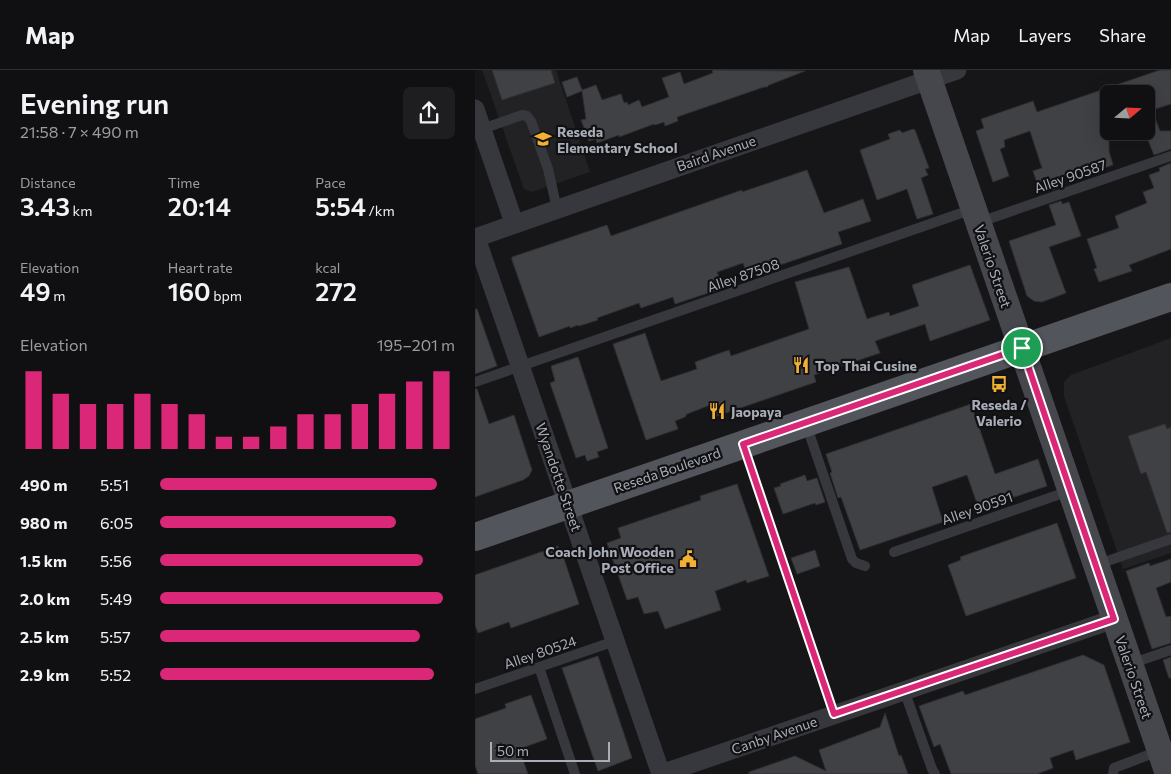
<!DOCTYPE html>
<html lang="en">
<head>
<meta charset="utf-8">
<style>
	:root { --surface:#101012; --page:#1e1e20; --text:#f1f3f6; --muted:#9c9d9f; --line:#303032; --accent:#db2777 }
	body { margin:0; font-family:Commissioner,sans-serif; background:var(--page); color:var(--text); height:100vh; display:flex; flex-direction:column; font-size:19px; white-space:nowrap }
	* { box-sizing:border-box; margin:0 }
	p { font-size:16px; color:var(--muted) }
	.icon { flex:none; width:28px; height:28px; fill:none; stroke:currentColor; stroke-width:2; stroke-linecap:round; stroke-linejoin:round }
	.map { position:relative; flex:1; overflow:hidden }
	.drawer { display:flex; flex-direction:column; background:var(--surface); width:475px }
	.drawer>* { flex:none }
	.needle { width:32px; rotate:71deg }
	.buttons { position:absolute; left:625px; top:15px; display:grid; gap:10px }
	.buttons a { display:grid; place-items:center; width:55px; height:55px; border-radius:8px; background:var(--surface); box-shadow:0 5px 20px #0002,0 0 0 1px var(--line); font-size:25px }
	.scale { position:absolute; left:15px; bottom:12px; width:120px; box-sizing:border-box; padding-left:5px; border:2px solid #a8adb8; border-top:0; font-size:14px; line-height:18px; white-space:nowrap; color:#a8adb8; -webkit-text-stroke:4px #111113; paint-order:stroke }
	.pin { position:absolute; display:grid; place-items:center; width:42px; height:42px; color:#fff; margin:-21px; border:2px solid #fff; border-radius:50%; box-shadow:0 1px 5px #0007 }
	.round { display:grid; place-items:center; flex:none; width:52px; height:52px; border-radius:8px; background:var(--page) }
	.overview { display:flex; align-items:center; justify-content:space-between; height:85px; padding:0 20px }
	h1 { font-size:28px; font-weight:600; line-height:38px }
	.figures { display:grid; grid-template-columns:repeat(3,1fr); gap:8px; height:85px; padding:5px 20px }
	.figures div { display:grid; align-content:center }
	.figures b { font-size:25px; font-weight:600 }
	.figures small { font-size:14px; font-weight:400 }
	.figures p { font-size:14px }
	.chart { height:140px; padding:10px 20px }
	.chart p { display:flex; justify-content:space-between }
	.chart svg { width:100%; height:90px; margin-top:5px; stroke:var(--accent); stroke-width:6 }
	ul { padding:0 20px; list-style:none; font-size:16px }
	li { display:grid; grid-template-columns:80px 60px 1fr; align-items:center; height:38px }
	li i { height:12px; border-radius:6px; background:var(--accent) }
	header { display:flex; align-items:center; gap:30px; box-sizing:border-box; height:70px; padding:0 25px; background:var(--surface); border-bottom:1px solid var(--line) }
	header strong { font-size:24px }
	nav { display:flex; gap:28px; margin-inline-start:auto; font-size:18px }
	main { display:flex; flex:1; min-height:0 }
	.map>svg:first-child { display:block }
</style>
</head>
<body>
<header>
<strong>Map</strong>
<nav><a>Map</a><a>Layers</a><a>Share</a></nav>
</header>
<main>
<section class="drawer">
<div class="overview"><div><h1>Evening run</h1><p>21:58 · 7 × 490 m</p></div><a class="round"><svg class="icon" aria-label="share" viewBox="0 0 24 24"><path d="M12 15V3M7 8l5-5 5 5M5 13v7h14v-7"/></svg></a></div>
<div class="figures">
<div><p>Distance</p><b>3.43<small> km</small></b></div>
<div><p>Time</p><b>20:14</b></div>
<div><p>Pace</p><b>5:54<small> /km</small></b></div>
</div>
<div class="figures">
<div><p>Elevation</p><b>49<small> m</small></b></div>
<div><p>Heart rate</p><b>160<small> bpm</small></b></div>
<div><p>kcal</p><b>272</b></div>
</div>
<div class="chart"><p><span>Elevation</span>195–201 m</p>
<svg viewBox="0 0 160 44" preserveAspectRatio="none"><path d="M5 44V6M15 44V17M25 44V22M35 44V22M45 44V17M55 44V22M65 44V27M75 44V38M85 44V38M95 44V33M105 44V27M115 44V27M125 44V22M135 44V17M145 44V11M155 44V6"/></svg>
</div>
<ul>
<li><b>490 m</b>5:51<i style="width:94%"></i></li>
<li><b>980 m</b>6:05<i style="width:80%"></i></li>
<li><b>1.5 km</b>5:56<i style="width:89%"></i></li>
<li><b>2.0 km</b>5:49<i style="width:96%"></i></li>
<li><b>2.5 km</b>5:57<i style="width:88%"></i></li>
<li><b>2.9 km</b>5:52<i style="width:93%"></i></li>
</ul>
</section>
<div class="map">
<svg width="696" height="704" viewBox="0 0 696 704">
	<rect width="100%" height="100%" fill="#161618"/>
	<path fill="#222225" d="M7,0H81L115,102L57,122L49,119Z
		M696,268V483L648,499L589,326V312L596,305Z"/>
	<path fill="#404145" stroke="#303034" d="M17,0H76L80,13L27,30Z
		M237,0L330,1L294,15L292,17H289L202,47L203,51L190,56L189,52L180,55L179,54L144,67V65L122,73L121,69L114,71L106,50L111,49L107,21L92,27L87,12L102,7L107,20L121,15L127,30L146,24L149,33L152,32L153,35L164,30L167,37L194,27L187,8L205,2L209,14L238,3Z
		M685,0H696V34L677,40L685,61H696V79L679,85L671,65V24H634V81L638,95L607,105L605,101L582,109L581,110L583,118L570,122L568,118L564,119L558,101L567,98L555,61L529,70L530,77L525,79L534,106L518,112L501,61L509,58L506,49L558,31L562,42Z
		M438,59L440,60L454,98L450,99L453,105L446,108L458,144L442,149L432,119L402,130L385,80L415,69L413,64L425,60L427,63Z
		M696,93V179L654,195L657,201L624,212L619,199L622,198L612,169L644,158L640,146L672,133L668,122L679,118L674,105L685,101L684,98Z
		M332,100L349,143L388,129L396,151L363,162L367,174L287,201L286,199L272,204L268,193L242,202L248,218L200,234L198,227L166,238L164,233L122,248L123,250L104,256L103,255L95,258V256L64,267L37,190V187L132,155L136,166L267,120V122Z
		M586,131L587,134L594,132L606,166L574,177L591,223L567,232L559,231L552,226L534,171L581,155L574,135Z
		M495,195L515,250L455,271L450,254L400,271L405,283L339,305L341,312L239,347L235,335L212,344L210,347L200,351L203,359L171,370L138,274L170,263L186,311L222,299L220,292L254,280L256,286L334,259L320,212L374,197L392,249L414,242L415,246L444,236L437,215Z
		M0,239H2L22,296L0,304Z
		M103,287L133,378L122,382L124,387L112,391L110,385L101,388L75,313L80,311L76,296Z
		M0,319H2L14,354L39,345L57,400L54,406L48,410L0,427Z
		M496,334L520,404L563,389L572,416L504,439L492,405L457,417L468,452L385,480L366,427L363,428L355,403L357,402L351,384Z
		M690,354L692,359L696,357V462L692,463L671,402L666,404L653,366Z
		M330,405L332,411L342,408L350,432L341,435L340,433L308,444L299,418L306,416L305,414Z
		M262,414L294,506L272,513L271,510L240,521L246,540L190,559L183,541L169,544L163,527L152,530L132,473L146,468L143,458L226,430L225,426Z
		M582,453L601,508L491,546L473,495L486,490L485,487Z
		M83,476L85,483H87L104,534L36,558L34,552L3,563L0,555V505Z
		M340,480L345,496L322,504L316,488Z
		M696,489V512L681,518L691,547L696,546V573L677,579L651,501L674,493L675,496Z
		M608,585L629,595L655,672L601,690L598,680L575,688L578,698L562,704H476L465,674L459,677L444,636L488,621L490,625Z
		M123,586L157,688L123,701L87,598Z
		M696,587V608H694L688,590Z
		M56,625L72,669L44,679L53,704H3L0,695V649L31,638L30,634Z
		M410,643L424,686L426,685L433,704H274V702L320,686L351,701L344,680L405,657Z"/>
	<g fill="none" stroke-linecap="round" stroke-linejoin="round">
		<path stroke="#37383d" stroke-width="10" d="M7,59L47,45L52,46L56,51L73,99L82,139
			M505,152L696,86
			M0,312L498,139
			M331,354L377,489L381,493L390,496
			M268,375L359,644
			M419,482L594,421
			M621,495L696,469
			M655,594L696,580
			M64,597L100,704
			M0,619L140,571
			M429,620L457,699L460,704
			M638,704L639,698L684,681"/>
		<path stroke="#37383d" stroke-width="19" d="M0,39L39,153
			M0,168L482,0
			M1,168L186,704
			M186,704L639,549"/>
		<path stroke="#45474d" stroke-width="26" d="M451,0L693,704"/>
		<path stroke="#53555c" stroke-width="28" d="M0,467L696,227"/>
	</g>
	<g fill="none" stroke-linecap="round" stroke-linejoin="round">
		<g stroke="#fff" stroke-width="10">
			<path id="route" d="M547,278L639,549L359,644L268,374Z"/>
		</g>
		<use href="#route" stroke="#db2777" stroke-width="6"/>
	</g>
	<defs>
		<g id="school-bare" transform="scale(1.35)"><path d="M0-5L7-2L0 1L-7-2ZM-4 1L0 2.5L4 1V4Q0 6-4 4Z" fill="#f2b134" stroke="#111113" stroke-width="2.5" paint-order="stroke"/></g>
		<g id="restaurant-bare" transform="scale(1.35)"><path d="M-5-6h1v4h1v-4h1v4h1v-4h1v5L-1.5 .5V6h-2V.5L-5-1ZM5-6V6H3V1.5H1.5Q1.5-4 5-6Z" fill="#f2b134" stroke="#111113" stroke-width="2.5" paint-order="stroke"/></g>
		<g id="bus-bare" transform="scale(1.35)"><path d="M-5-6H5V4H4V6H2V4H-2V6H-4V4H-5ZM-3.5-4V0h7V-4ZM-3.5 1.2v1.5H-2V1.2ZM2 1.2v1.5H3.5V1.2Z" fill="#f2b134" stroke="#111113" stroke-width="2.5" paint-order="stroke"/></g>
		<g id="civic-bare" transform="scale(1.35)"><path d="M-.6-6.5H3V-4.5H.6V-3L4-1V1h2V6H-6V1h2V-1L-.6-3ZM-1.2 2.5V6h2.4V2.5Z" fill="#f2b134" stroke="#111113" stroke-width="2.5" paint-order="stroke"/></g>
	</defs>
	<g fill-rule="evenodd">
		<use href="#school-bare" x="68" y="69"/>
		<use href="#restaurant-bare" x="326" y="295"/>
		<use href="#bus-bare" x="524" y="314"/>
		<use href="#restaurant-bare" x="242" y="341"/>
		<use href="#civic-bare" x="213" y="489"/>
	</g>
	<g text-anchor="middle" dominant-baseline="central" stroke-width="4.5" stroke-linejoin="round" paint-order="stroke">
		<g font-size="14" font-weight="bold" fill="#a8adb8" stroke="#111113" text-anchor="start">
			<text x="82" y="61">Reseda<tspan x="82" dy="16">Elementary School</tspan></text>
			<text x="340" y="295">Top Thai Cusine</text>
			<text x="524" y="334" text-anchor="middle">Reseda /<tspan x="524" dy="16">Valerio</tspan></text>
			<text x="256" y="341">Jaopaya</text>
			<text x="199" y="481" text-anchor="end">Coach John Wooden<tspan x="199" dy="16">Post Office</tspan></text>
		</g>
		<g font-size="14" fill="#a8adb8" stroke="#111113">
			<text transform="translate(241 83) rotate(-19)">Baird Avenue</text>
			<text transform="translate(595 106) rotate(-19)">Alley 90587</text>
			<text transform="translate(518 196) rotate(71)">Valerio Street</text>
			<text transform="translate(268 205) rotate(-19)">Alley 87508</text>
			<text transform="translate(192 400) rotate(-19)">Reseda Boulevard</text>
			<text transform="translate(84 407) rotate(71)">Wyandotte Street</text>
			<text transform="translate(502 438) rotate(-19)">Alley 90591</text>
			<text transform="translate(65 582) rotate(-19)">Alley 80524</text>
			<text transform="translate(659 607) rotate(71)">Valerio Street</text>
			<text transform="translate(299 665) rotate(-19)">Canby Avenue</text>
		</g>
	</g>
</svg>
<div class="buttons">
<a><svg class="needle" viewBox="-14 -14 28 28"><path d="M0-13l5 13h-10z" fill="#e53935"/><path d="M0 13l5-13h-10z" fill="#9c9d9f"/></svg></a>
</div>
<div class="scale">50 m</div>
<div class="pin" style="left:547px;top:278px;background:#1e9e55"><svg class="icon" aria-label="arrive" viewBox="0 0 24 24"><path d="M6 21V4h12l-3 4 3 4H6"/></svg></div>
</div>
</main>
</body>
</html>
